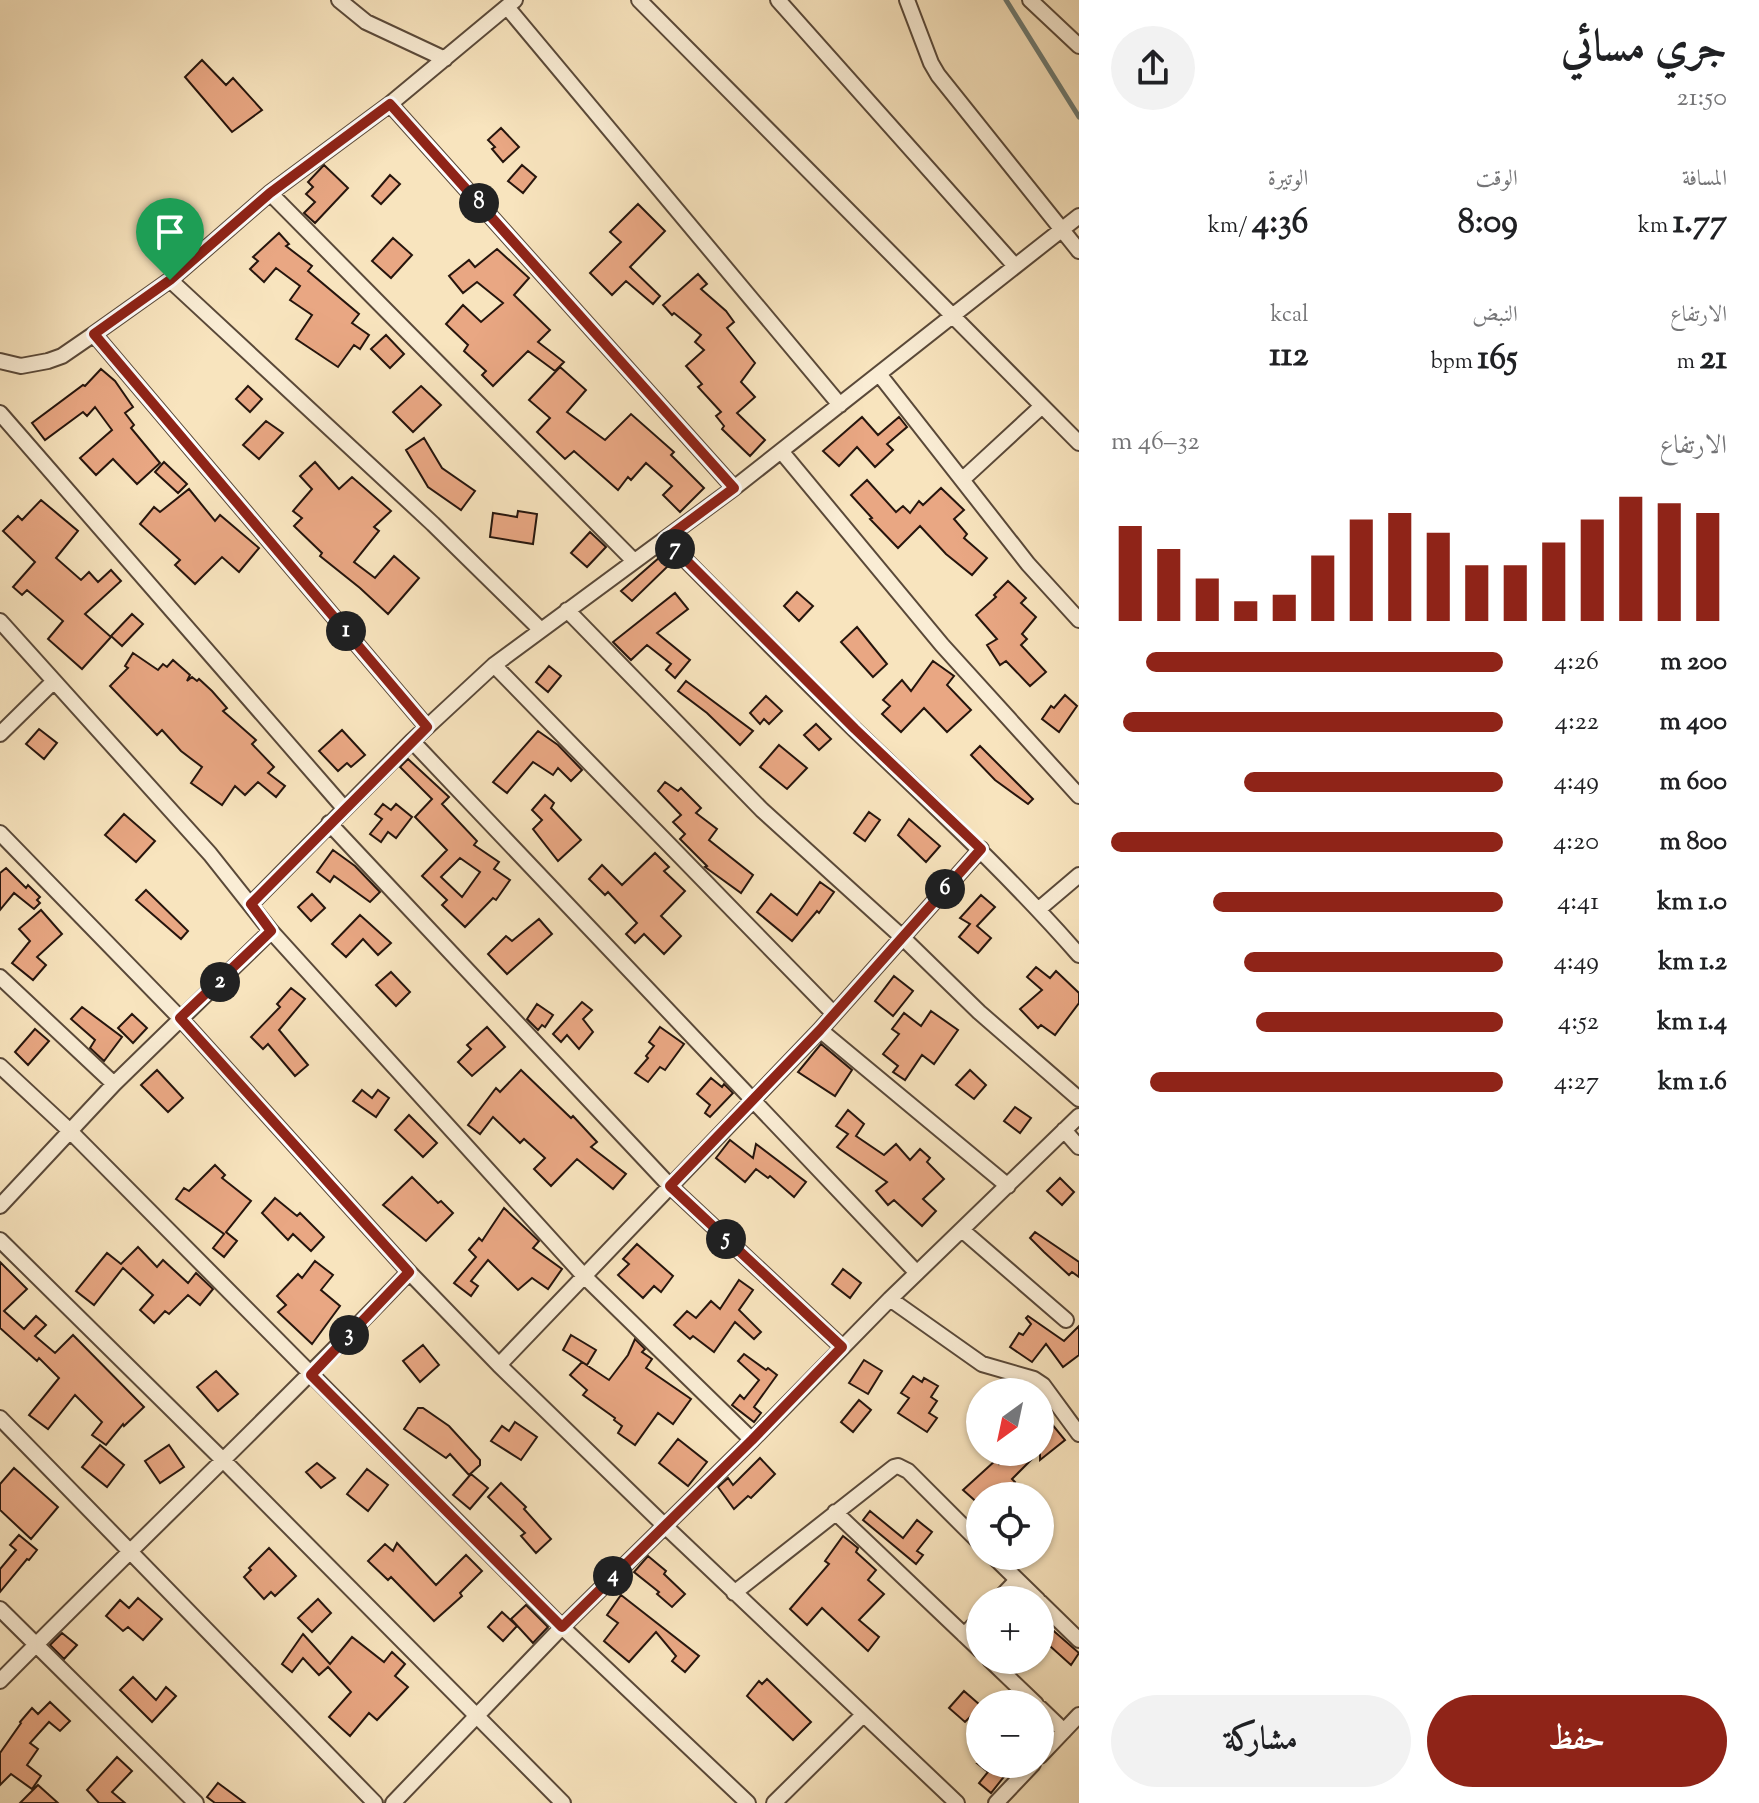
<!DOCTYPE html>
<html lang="ar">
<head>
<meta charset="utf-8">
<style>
	:root { --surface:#fff; --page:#f2f2f2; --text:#202124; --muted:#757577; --accent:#8f2418 }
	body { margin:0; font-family:"Sorts Mill Goudy",Amiri,serif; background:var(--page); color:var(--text); direction:rtl; height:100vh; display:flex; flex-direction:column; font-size:30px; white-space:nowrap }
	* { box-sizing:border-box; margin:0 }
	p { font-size:26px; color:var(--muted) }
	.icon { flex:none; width:44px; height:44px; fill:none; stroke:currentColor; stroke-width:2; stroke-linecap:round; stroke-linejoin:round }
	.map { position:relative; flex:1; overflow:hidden; direction:ltr }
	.drawer { display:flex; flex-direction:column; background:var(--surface); width:680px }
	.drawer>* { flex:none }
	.needle { width:52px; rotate:213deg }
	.buttons { position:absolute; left:966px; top:1378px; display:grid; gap:16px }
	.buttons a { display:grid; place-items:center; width:88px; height:88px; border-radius:50%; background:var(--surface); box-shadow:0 2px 6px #0004; font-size:40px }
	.pin { position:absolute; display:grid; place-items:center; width:68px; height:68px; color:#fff; margin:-82px -34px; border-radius:50% 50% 50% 0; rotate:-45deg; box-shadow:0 0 8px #0007 }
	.pin .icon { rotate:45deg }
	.km { position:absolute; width:40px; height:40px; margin:-20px; border-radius:50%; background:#222; color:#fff; font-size:22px; line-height:40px; text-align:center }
	.round { display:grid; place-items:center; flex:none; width:84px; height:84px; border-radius:42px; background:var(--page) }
	.summary { display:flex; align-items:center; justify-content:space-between; height:136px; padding:0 32px }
	h1 { font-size:44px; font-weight:700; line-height:60px }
	.figures { display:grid; grid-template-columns:repeat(3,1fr); gap:12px; height:136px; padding:8px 32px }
	.figures div { display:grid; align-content:center }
	.figures b { font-size:34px; font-weight:700 }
	.figures small { font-size:22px; font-weight:400 }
	.figures p { font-size:22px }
	.chart { height:224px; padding:16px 32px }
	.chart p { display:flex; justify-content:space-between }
	.chart svg { width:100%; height:144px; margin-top:8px; stroke:var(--accent); stroke-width:6 }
	.cta { display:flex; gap:16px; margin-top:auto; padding:16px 32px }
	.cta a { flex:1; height:92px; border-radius:48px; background:var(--accent); color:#fff; font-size:32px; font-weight:700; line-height:92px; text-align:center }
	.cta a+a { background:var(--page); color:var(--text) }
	ul { padding:0 32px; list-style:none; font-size:26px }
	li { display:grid; grid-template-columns:128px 96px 1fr; align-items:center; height:60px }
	li i { height:20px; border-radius:10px; background:var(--accent) }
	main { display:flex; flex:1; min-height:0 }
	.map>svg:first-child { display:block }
</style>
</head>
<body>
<main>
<section class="drawer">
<div class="summary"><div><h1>جري مسائي</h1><p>21:50</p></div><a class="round"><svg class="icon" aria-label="share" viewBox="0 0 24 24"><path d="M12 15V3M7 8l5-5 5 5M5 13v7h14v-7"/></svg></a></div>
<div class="figures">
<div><p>المسافة</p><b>1.77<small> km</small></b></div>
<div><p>الوقت</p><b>8:09</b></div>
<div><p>الوتيرة</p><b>4:36<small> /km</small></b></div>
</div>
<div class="figures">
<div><p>الارتفاع</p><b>21<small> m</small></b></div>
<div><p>النبض</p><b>165<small> bpm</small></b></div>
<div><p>kcal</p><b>112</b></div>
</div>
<div class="chart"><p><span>الارتفاع</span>32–46 m</p>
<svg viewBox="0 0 160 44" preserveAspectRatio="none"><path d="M5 44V15M15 44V22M25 44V31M35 44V38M45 44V36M55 44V24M65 44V13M75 44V11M85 44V17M95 44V27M105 44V27M115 44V20M125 44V13M135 44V6M145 44V8M155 44V11"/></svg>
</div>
<ul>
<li><b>200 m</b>4:26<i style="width:91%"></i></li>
<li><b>400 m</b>4:22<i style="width:97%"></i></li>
<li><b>600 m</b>4:49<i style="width:66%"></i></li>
<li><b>800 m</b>4:20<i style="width:100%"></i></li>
<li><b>1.0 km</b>4:41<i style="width:74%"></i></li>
<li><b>1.2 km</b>4:49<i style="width:66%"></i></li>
<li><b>1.4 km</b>4:52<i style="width:63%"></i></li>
<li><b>1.6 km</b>4:27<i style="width:90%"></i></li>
</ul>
<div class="cta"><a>حفظ</a><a>مشاركة</a></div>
</section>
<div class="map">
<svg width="1079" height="1803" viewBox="0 0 1079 1803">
	<rect width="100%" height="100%" fill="#f8e4be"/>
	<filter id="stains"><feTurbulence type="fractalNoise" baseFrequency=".0025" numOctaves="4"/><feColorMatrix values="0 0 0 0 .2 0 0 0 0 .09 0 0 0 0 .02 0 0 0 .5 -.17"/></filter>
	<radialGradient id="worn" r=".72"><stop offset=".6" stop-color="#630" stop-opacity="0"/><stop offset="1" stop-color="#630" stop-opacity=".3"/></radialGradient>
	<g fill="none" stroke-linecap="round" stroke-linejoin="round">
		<path stroke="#6d7a72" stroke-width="5" d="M1006,0L1079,117"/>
	</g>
	<path fill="#e9a783" stroke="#26150d" stroke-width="2" fill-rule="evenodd" d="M202,60L226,85L233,78L262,110L232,132L185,77Z
		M501,128L519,147L503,162L492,149L495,147L488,140Z
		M324,165L348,188L315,223L304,213L315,202L306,194L313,187L308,182Z
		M522,165L536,177L523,193L508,181Z
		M390,175L400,184L381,204L372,196Z
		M638,204L665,231L630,267L660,296L653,304L626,281L612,295L590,273L621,242L610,232Z
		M279,233L289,244L286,246L312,266L308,271L359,314L352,323L369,335L360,349L354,345L338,367L296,339L312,315L290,300L300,286L276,268L264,282L250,269L258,261L253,257Z
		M393,238L412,255L391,278L372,261Z
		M497,249L529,278L514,295L550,330L538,342L564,362L555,371L528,351L493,386L482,375L486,371L464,351L468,345L446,324L463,305L481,322L503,303L477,282L463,293L449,276L469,260L475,267Z
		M698,274L707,284L701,289L726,311L734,322L727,328L755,363L741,382L755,397L737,413L765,440L750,456L722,429L724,426L716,416L721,412L698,387L702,384L686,366L704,350L695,342L701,335L674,313L672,315L663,305Z
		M386,335L404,354L390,368L371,349Z
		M560,367L586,390L567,412L605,440L631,414L674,452L671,455L704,488L680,512L663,495L672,486L646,463L631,480L628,477L618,490L574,451L565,459L537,432L550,418L529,400Z
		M101,369L115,381L133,407L125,413L134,425L131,428L160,463L137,484L113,459L96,475L80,458L112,430L95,407L87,416L83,412L45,440L32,423L83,385L85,386Z
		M248,386L262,399L250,412L236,399Z
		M421,386L441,405L413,432L393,412Z
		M862,417L878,435L899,417L907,427L887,444L893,450L875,467L857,447L839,466L823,451Z
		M266,421L283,433L259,459L243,445Z
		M424,438L442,468L475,491L461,510L428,487L406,450Z
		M164,462L187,484L178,493L155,472Z
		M315,462L339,489L352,477L391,511L374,527L379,531L354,562L375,578L394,556L419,578L388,614L360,588L320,556L322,553L294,526L302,518L293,511L312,489L300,476Z
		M867,480L896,512L903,506L910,513L919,501L923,505L941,488L964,510L954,519L967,534L964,538L987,558L972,575L946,554L920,526L898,548L870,519L872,518L851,495Z
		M189,489L215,521L220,515L259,548L239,572L222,557L195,584L175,565L180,560L140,524L154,507L160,512Z
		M41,500L78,531L56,558L81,580L89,572L98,582L111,570L121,581L85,614L111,637L82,669L48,639L63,621L27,590L22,595L13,587L35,562L3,531L18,516L22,520Z
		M518,511L537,514L533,544L490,537L493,513L517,517Z
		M590,532L606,547L587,567L571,553Z
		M660,557L668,566L632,601L621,591Z
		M1008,581L1026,598L1021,603L1036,617L1022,634L1027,639L1021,645L1046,672L1030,686L1006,661L1000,665L987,645L997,639L976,615L996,597L994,595Z
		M797,592L813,606L799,621L784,606Z
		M675,593L688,609L657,633L690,660L675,678L666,670L671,664L647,645L631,660L613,642Z
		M132,614L143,624L122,646L111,636Z
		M857,627L887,664L873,677L841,642Z
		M133,653L158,670L163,664L167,667L173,660L190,675L187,681L192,677L197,681L199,679L212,691L227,708L223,711L256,740L252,744L274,767L268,773L285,786L276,797L258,782L245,795L235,786L222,805L191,783L202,767L181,751L162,730L157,735L110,686L128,668L125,666Z
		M933,661L954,676L947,685L971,710L947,732L924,708L901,732L882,714L890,706L883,700L902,680L911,691Z
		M549,666L561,676L548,692L536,682Z
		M686,681L753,731L740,745L707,713L678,691Z
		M1065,695L1077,706L1059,732L1042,719L1051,706L1054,708Z
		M766,696L782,711L769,724L764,719L760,724L750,713Z
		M816,724L831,739L819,750L804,735Z
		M39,729L57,743L44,759L26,744Z
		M342,730L365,755L351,767L347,763L338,771L319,751Z
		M538,731L558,745L582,770L571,781L558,768L553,775L533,762L507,793L493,782Z
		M779,745L807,768L787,789L760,767Z
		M980,746L1033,799L1028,804L995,780L971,755Z
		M408,759L449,797L442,804L477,841L474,845L499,862L494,869L510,880L496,900L493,898L465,927L442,905L447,900L422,876L447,850L415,817L432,799L400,767ZM460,858L480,872L462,897L441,877Z
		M665,782L678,791L681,788L701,808L696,813L717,829L709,840L753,875L741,893L705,867L707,866L680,839L685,834L673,822L681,815L658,791Z
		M545,795L554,803L551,808L581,840L558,861L533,829L542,820L532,810Z
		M383,804L391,810L396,804L412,817L396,838L388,832L381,842L370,834L382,819L375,814Z
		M869,812L880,820L865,841L854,833Z
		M124,814L155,841L136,862L105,835Z
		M909,819L940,846L926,862L898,835Z
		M333,850L355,866L380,892L370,902L334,876L330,882L317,872Z
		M655,853L669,867L664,871L685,891L661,916L681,936L664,954L644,934L635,943L626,934L637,923L608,892L605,895L589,879L602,865L622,885Z
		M6,868L26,888L28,885L40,897L37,900L40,903L34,909L14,893L0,910V873Z
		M820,882L834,892L819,913L817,911L792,941L757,912L771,894L797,915Z
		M146,890L188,931L181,939L136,900Z
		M312,894L325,908L311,921L298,907Z
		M981,895L995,907L977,926L991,938L978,953L959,937L970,924L960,918Z
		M41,910L62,934L37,957L46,965L33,980L12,963L30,941L19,929Z
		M360,915L391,943L378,955L363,939L346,957L332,944Z
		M539,919L552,934L507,974L488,954L506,936L512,941Z
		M1036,967L1050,978L1056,971L1079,993V1003L1055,1035L1041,1025L1038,1028L1020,1009L1042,990L1027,977Z
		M391,972L410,992L396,1006L376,985Z
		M894,976L913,991L893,1016L875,1001Z
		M291,988L305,999L279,1030L308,1065L295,1076L268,1044L263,1049L251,1037L280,1007L277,1004Z
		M582,1002L592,1010L583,1019L593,1032L579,1049L567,1035L561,1042L553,1034Z
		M537,1004L553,1015L545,1027L542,1025L538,1030L527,1019Z
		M82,1007L122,1037L104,1061L90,1048L95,1040L71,1019Z
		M931,1011L958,1030L934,1064L922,1055L905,1080L893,1072L898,1066L883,1054L899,1034L892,1029L904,1013L921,1026Z
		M132,1014L147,1028L133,1043L118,1028Z
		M487,1027L505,1047L472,1076L458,1062L471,1049L467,1045Z
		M660,1027L684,1044L665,1070L660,1067L648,1082L635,1073L648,1058L646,1056L654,1046L649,1042Z
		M35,1029L49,1041L28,1065L15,1052Z
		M821,1044L852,1070L835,1096L798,1072Z
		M157,1070L183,1098L168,1112L141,1085Z
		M521,1070L571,1118L573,1116L597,1142L591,1147L626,1174L613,1189L577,1159L551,1186L534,1169L545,1158L524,1139L520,1143L493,1117L480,1134L468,1125L496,1088L500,1092Z
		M970,1070L986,1085L974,1099L956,1085Z
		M711,1078L722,1087L724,1084L733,1093L710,1117L705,1113L710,1105L697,1094Z
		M362,1090L372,1098L378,1090L389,1098L376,1117L353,1101Z
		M1015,1107L1031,1118L1020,1133L1004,1121Z
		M848,1110L864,1124L856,1136L884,1155L896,1144L910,1160L920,1149L930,1158L927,1162L944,1179L923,1199L936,1211L922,1226L894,1200L888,1205L876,1191L887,1182L837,1147L848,1134L836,1126Z
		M409,1115L437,1143L423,1157L395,1130Z
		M730,1140L753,1158L756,1144L806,1182L794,1197L770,1176L768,1178L756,1169L745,1182L716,1158Z
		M215,1165L225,1175L222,1178L251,1201L226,1232L237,1241L224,1257L213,1248L224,1234L176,1199L184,1188L189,1191Z
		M412,1177L438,1203L441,1201L453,1213L426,1241L383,1205Z
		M1060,1178L1074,1192L1062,1205L1047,1191Z
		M275,1198L297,1216L300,1213L324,1237L311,1251L293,1234L288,1240L262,1213Z
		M504,1208L539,1241L533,1248L562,1269L548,1289L532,1278L518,1290L488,1260L471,1281L478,1286L471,1296L454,1283L476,1257L469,1250L479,1238L482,1241Z
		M1035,1232L1079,1262V1277L1072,1272L1069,1275L1044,1252L1030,1238Z
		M637,1244L673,1276L661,1292L654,1286L643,1298L618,1275L629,1264L623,1259Z
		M138,1247L157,1267L163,1260L188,1283L196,1273L213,1289L200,1305L188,1295L169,1314L165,1311L154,1323L140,1310L153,1295L123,1268L94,1305L76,1291L107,1253L121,1264Z
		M315,1261L333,1275L321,1290L340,1306L312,1344L278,1312L286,1305L277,1296L298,1274L302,1278Z
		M0,1262L27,1289L4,1311L24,1329L36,1316L46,1325L35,1336L55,1353L73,1335L144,1407L124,1426L123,1424L106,1445L92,1435L102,1422L75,1395L48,1429L29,1415L59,1378L39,1358L37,1361L0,1328Z
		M843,1269L861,1283L850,1298L832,1284Z
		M739,1280L753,1290L739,1310L761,1332L754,1339L735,1322L714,1352L693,1336L690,1339L674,1325L687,1311L696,1318L711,1301L720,1309Z
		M1028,1316L1064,1341L1079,1326V1355L1063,1367L1046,1344L1032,1362L1010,1347L1019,1333L1023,1335L1031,1324L1026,1318Z
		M571,1335L596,1350L587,1365L563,1350Z
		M635,1339L645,1349L642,1352L652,1359L646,1368L691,1399L673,1424L658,1413L635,1445L618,1433L622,1426L614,1420L615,1418L583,1395L587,1390L570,1375L582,1362L609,1380L628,1355Z
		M423,1345L439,1365L420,1382L403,1361Z
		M744,1354L766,1370L768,1368L777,1375L754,1407L761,1413L754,1422L732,1405L740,1395L744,1399L759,1380L738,1361Z
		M864,1360L882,1371L868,1394L849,1383Z
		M216,1371L238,1394L218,1411L197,1387Z
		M913,1376L922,1382L924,1378L938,1386L931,1397L937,1401L929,1413L937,1418L927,1432L898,1413L909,1398L901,1393Z
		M859,1400L871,1410L853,1432L841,1422Z
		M418,1408H423L449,1426L480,1460V1465L469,1475L450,1454L446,1458L404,1429Z
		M515,1422L537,1437L521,1460L491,1441L502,1426L509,1431Z
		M1051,1423L1065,1440L1040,1460V1433Z
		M678,1439L707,1462L688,1486L659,1463Z
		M100,1445L124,1465L107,1487L82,1467Z
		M169,1445L184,1467L160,1483L145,1461Z
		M1011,1452H1039L1012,1479L1015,1482L1013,1484L1026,1496H980V1505L963,1490L996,1460L999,1464Z
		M760,1458L775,1474L751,1498L748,1496L734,1509L718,1487L728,1478L733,1485Z
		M317,1463L335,1478L321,1488L306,1472Z
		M14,1468L58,1507L31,1539L0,1510V1484Z
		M367,1469L388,1485L368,1511L347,1494Z
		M471,1474L488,1488L470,1509L453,1495Z
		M501,1483L526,1507L524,1509L551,1539L536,1553L521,1536L525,1533L488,1497Z
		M870,1511L903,1538L917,1520L932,1532L917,1551L923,1555L916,1564L863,1520Z
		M19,1535L37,1550L29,1560L27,1559L0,1592V1569L16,1550L10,1545Z
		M843,1536L858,1548L856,1552L876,1570L868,1580L884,1594L859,1620L879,1637L868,1651L822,1608L807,1625L790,1609L829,1564L825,1561Z
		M397,1543L436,1585L466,1555L482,1571L460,1593L462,1596L434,1621L391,1577L388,1580L368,1561L385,1544L393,1551Z
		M269,1548L296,1576L275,1596L271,1592L264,1599L244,1577L251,1570L249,1568Z
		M648,1556L666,1571L664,1574L685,1594L672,1607L657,1594L659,1592L634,1572Z
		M621,1595L699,1656L685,1672L672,1661L676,1656L656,1632L629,1662L604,1641L618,1623L607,1615Z
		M138,1598L162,1619L143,1640L128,1627L123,1631L106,1616L120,1600L129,1608Z
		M318,1599L331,1613L312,1632L298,1618Z
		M526,1605L548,1627L533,1643L511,1619Z
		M502,1612L517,1626L503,1641L488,1627Z
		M1040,1619L1079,1653L1071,1665L1050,1646L1040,1655Z
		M62,1633L77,1645L64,1659L50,1645Z
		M303,1634L330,1664L352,1637L384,1662L392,1652L405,1664L395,1676L408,1687L377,1720L369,1713L350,1736L329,1717L351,1692L328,1667L319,1675L303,1658L292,1672L282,1664Z
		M133,1677L156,1700L166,1687L176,1696L152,1722L120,1690Z
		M767,1679L811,1722L793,1740L747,1696L759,1681L762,1684Z
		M964,1691L980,1705V1722L971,1716L965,1722L949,1708Z
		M50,1702L70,1721L60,1731L49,1722L30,1743L38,1749L27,1765L41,1776L32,1789L11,1774L0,1785V1753L21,1723L20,1722L32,1708L38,1714Z
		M117,1757L132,1771L112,1792L125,1803H99L87,1790Z
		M978,1764H1014L991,1793L979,1783L988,1772Z
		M218,1783L245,1803H215L207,1797Z
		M38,1785L58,1803H20Z"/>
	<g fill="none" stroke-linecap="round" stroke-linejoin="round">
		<g stroke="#5a4939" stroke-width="18">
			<path id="street" d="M339,0L366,22L445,59
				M639,0L1079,443
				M778,0L1015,266
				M907,0L931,63L938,75L1079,251
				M1030,0L1079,46
				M507,7L840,405
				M390,104L734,488
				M270,193L634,561
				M170,280L433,524L541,630
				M94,334L427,727
				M0,361L21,366L48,361L62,356L94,334L170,280L270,193L390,104L515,0
				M879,374L1028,564L1079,620
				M0,413L344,808
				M781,451L942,645L1079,796
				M963,479L1042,406
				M665,539C728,603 791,667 855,730C932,804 1009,875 1079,955
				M567,610L762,810L901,936L979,1012L1079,1099
				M0,621L210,854L271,931L584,1276L752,1440
				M494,665L834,1014
				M0,734L54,681
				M412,741L917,1273
				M329,823L670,1186L842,1347
				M0,833L180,1018L409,1272L499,1365L665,1526L957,1803
				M251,904L412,741L494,665L734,488L1079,216
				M1039,909L1079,875
				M0,977L114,1084
				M820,1030L1008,1186
				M0,1066L70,1131L562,1627L748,1803
				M1064,1130L1079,1147
				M0,1206L114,1084L271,931
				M962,1230L1066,1320
				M0,1240L224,1461L563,1803
				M890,1299L982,1364L1034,1379L1043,1385L1079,1434
				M499,1365L820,1030L981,849
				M0,1418L375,1803
				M835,1512L980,1650
				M993,1556L1038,1600
				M734,1593L894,1467L898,1466L908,1471L980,1543
				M998,1600L1017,1580
				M1040,1602L1079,1640
				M0,1609L196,1803
				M964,1635L980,1619
				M990,1660L1036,1704
				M0,1681C136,1543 276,1412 409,1272
				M1040,1708L1064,1731
				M1040,1756L1079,1715
				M393,1803L562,1627L752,1440L890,1299L1079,1116
				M774,1803L863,1715
				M996,1803L1033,1764"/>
		</g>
		<use href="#street" stroke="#faedd5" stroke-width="14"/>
	</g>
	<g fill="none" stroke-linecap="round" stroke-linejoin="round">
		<g stroke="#fff" stroke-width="16">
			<path id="route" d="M390,104L734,488L665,539L855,729L981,849L820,1030L670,1186L842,1347L752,1440L562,1627L311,1375L409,1272L180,1018L271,931L251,904L427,727L94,334L170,280L270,193Z"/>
		</g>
		<use href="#route" stroke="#8f2418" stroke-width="10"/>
	</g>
	<rect width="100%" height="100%" filter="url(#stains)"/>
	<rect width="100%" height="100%" fill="url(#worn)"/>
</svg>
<div class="buttons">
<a><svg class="needle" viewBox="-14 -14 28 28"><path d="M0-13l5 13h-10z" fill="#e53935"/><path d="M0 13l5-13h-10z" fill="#757577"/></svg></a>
<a><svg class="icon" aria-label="locate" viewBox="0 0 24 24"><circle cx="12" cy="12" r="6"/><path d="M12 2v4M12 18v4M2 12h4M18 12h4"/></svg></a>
<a>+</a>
<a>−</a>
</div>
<div class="pin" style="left:170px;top:280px;background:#1e9e55"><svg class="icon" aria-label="arrive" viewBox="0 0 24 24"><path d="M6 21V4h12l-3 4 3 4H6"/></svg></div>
<b class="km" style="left:346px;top:631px">1</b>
<b class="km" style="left:220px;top:982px">2</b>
<b class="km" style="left:349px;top:1335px">3</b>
<b class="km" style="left:613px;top:1576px">4</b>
<b class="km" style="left:726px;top:1239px">5</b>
<b class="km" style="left:945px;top:889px">6</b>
<b class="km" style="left:675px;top:549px">7</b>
<b class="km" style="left:479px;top:203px">8</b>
</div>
</main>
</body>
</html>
